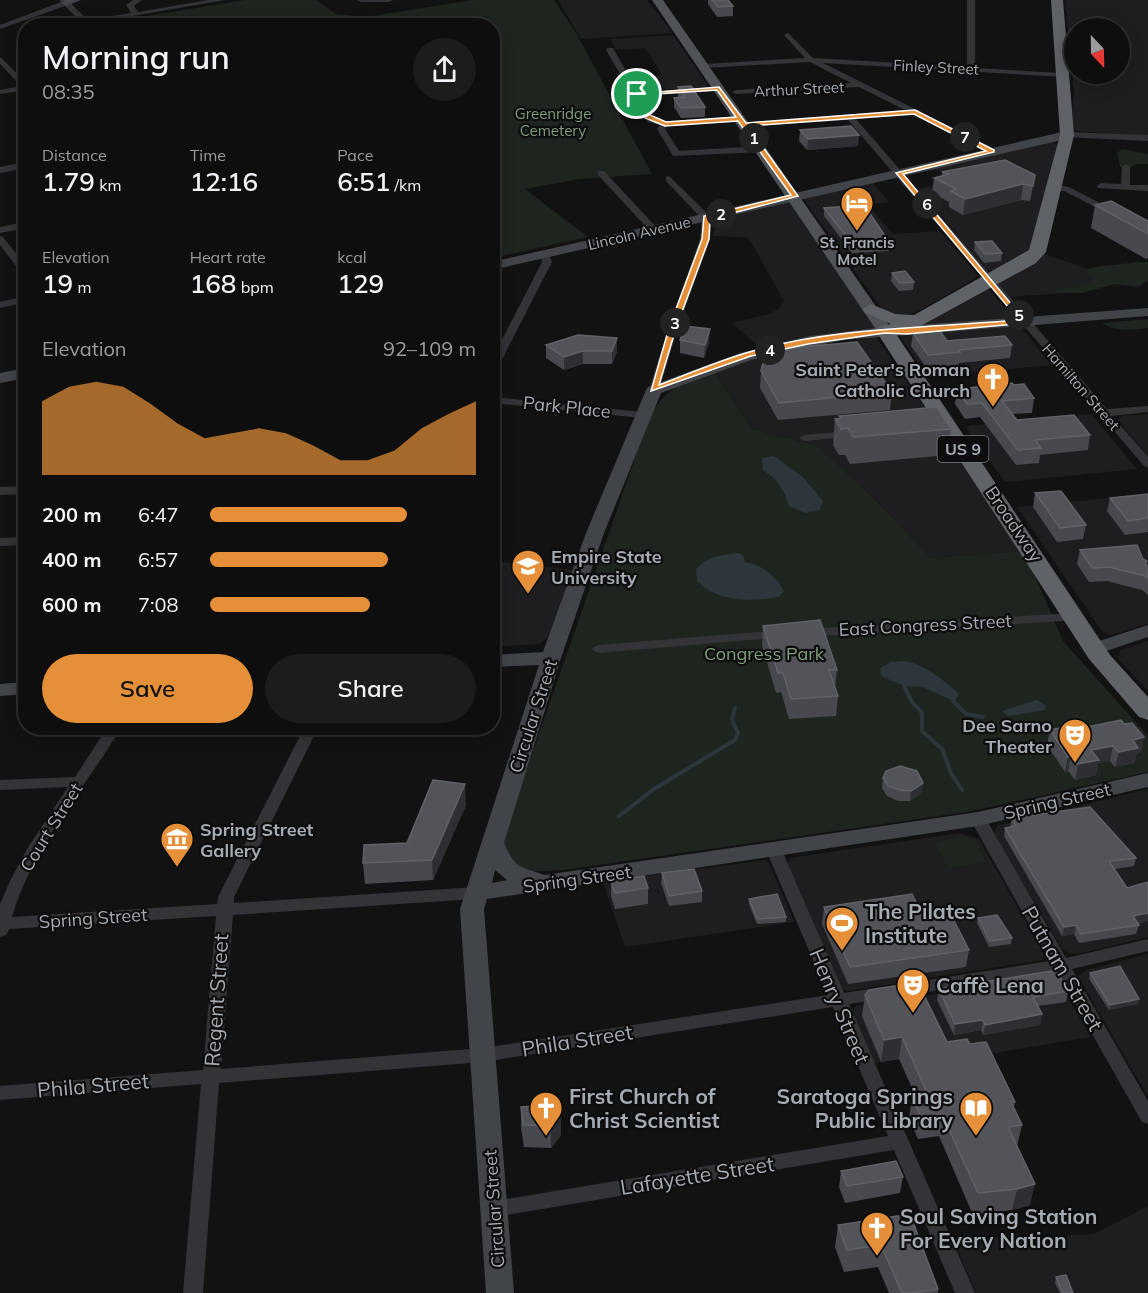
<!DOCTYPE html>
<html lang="en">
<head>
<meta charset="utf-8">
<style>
	:root { --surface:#0e0e0e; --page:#1c1c1c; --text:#f1f3f6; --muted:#9b9c9e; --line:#2e2e2e; --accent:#e59038 }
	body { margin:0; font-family:Mulish,sans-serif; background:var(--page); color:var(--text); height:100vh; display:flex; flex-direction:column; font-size:22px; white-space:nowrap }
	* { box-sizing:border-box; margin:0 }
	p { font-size:20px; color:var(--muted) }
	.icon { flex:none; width:33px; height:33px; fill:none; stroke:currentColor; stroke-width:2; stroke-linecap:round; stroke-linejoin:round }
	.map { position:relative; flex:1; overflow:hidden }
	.sheet { position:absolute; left:18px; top:18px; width:482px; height:717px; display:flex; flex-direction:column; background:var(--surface); border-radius:24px; box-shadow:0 3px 15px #0003,0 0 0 2px var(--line) }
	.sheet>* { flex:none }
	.needle { width:39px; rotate:158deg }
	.fabs { position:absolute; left:1064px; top:18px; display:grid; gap:12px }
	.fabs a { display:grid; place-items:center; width:66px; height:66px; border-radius:50%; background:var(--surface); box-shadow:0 3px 15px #0003,0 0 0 2px var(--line); font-size:30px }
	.pin { position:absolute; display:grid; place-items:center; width:51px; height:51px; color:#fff; margin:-26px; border:3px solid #fff; border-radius:50%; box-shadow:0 2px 6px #0007 }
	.km { position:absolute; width:30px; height:30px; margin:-15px; border-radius:50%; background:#222; color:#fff; font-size:16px; line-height:30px; text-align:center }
	.round { display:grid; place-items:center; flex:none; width:63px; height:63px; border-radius:32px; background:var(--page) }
	.summary { display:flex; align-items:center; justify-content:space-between; height:102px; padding:0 24px }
	h1 { font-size:33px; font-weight:600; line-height:45px }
	.stats { display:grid; grid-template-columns:repeat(3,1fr); gap:9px; height:102px; padding:6px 24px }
	.stats div { display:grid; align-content:center }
	.stats b { font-size:26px; font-weight:600 }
	.stats small { font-size:16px; font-weight:400 }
	.stats p { font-size:16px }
	.chart { height:168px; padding:12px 24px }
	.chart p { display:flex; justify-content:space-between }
	.chart svg { width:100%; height:108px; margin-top:6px; fill:var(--accent); opacity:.7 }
	.button { display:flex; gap:12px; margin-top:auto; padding:12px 24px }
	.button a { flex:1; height:69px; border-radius:36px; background:var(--accent); color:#111; font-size:24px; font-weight:600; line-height:69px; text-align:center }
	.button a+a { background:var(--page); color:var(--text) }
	ul { padding:0 24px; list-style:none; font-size:20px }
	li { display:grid; grid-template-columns:96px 72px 1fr; align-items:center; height:45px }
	li i { height:15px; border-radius:8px; background:var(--accent) }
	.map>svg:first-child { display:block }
</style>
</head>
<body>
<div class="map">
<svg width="1148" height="1293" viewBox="0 0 1148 1293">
	<rect width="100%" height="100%" fill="#121213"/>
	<path fill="#1e1e20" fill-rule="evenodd" d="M558,0H647L673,33L581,39Z
		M1065,0H1148V136L1074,131L1072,111L1074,92ZM1074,28H1119V74H1074Z
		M673,35L709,87L665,90L655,76L662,75L646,48L616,50L610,39Z
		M1049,141L1057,144L1034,239L1027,254L993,271L987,270L918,189L955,180L932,168Z
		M872,182L889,202L868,205L893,234L940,231L977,275L976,278L915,313L895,315L884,312L803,198Z
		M787,202H791L875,328L759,347L732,323L769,314L779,309L784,301L751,242L746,237L713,236L718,217Z
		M1045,254L1117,279L1065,293L1009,297L996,282Z
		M983,289H989L1015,320L917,327Z
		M1019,325L1052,365L927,376L899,335Z
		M876,337L1024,551L930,558L877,501L817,446L752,429L713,371L759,357Z
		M1091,414L1137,469L1005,482L965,426Z
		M1148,414V457L1117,419L1123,416Z
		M1148,494V624L1111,635L1102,631L1017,507Z
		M492,561L574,570L551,635L539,644L492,647Z
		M1148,641V691L1118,659L1121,650Z
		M1148,789V937L1077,954L1068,953L1063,950L994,834L996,826Z
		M959,833L979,839L1044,954L1042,960L848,991L842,989L788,864L790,858Z
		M765,860L769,863L794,922L625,947L603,882Z
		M1148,954V1097L1078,976L1086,970Z
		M1047,977L1059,982L1091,1037L978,1056L908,1057L874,1063L851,1011L856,1006Z
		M1148,1206V1293H976L954,1242L1009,1236L1010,1240L1018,1241L1041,1238L1044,1244L1071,1235L1094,1234Z"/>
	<path fill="#1e251e" d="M245,0H316L336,14L366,17L473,0H554L575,31L652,174L579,179L525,189L588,237L492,258V26L99,24Z
		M1122,149L1148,154V164H1137L1129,169L1120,167L1117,153Z
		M1137,262H1148V280L1138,287L1114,284L1082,293H1056L1055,290L1091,283L1094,278L1085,271C1092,265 1123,265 1137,262Z
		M1148,319V328C1132,330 1116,332 1102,323Z
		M713,371L752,429L817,446L877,501L930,558L1024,551L1063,641L1148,736V772L967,812L563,870L525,872L508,865L500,846L649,418C665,387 683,384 713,371Z
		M965,837L975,841L986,862L948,868L934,842Z"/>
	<path fill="#2c363b" d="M774,456L803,477L823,501L820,510L805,513L789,506C784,490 778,480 763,470L762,458Z
		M739,553L743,555L745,562C762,565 775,575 784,591L779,597C751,602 717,602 697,581L696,569C708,556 721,555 739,553Z
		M904,661C924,664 944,680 959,694L958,697L953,701L923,687L904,686L881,676L880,668L891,662Z
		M1037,700L1045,705V710L1008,716L1002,711Z"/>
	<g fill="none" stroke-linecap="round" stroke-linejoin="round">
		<path stroke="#2c363b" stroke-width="4" d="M904,686L912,702L922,713V731L942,749L951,773L962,790
			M953,701L966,714L983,717
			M619,816L654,789L735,740L738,733L732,720L735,708"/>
		<path fill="#333438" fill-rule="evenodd" d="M59,0H67L88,20L131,13L126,5L133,0H142L134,6L138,12L208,0H225L92,23L93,26H85L65,6L0,29V25L61,2Z
			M357,0H393L389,2H361Z
			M967,0H975V68L1061,73L1065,75L1064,77L823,63L995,149V153H989L913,115L856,119L1107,409L1148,406V412L1112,416L1148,457V468L1144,466L848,120L744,127L740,125L744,123L905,110L859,87L736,94L732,92L736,90L851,83L810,62L703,68L699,66L703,64L805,58L784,35L788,33L813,58L967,67Z
			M607,48H613L638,92L719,87L723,89L719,91L641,96L654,118L665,121L740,117L744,119L740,121L667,126L665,129L679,151L761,146L765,149L761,152L673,156L657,129L660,125L648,122L606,50Z
			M0,57L26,82V90L0,94V90L21,86L0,64Z
			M1067,132L1148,135V141L1064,137L1063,135Z
			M25,143L26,149L22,148V144Z
			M26,162V168L0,173V167Z
			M1126,164L1130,167V185H1148V191L1098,188L1097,186L1101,183L1121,184L1122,167Z
			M598,171H604L656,227V231H650L598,175Z
			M669,176L712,218L710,239L678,328L659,390L654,393L649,390L668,328L700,239L702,219L666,181V177Z
			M1054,184L1069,187L1117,212L1109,214L1064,191L1051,189L1050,187Z
			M26,222V228L0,233V227Z
			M0,236L3,237L26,266V276L23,275L0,245Z
			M542,252H548L552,262L497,369L492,372V359L542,262Z
			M26,296V302L0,308V302Z
			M492,397L642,412L648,415L642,418L492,403Z
			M850,431L856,434L854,436L805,441L799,438L805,435Z
			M26,486V494L0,495V487Z
			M26,537V545L0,546V538Z
			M1073,613L1078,614L1080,617L1078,620L806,637L799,633L806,629Z
			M781,630L788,634L786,637L598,653L591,649L598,645Z
			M107,728H121C84,789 32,848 12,917L217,904L218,897L304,728H318L234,897V903L476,887L482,889L484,893L482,897L476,899L233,915L221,1069L483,1048L828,995L766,850L769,846H779L782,850L844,993L1050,961L970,819L973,815H983L986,819L1066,958L1148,939V951L1072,969L1148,1101V1124L1142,1122L1057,972L849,1004L975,1293H955L894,1150L494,1217L487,1215L484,1209L487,1203L494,1201L888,1136L833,1007L483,1062L219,1083L203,1293H183L201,1084L0,1100V1086L203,1070L216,916L9,929L6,935L0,937V904L11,879L27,849L68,787L0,790V780L75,777Z"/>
		<path fill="#414448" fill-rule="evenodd" d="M65,0H81L66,6L61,3Z
			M1067,131L1071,132V138L492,270V262Z
			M1148,308V316L843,340L751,360L661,393L604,533L561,658L504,843C516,870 520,866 545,875L978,812L1148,773V787L978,826L487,899L484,909L514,1293H486L460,909L539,665L492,667V655L543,652L586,533L646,390L648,387L740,353L810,336L875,328ZM495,870L507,880L492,883Z
			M26,368V378L0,383V373Z
			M1148,625V637L1094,655L1084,649L1087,645Z
			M26,682V694L0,696V684Z"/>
		<path fill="#4f5256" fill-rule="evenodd" d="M652,0H663L893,331L891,334H879Z"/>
		<path fill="#5f6368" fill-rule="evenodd" d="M1051,0H1063L1074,135L1046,252L1036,263L915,329L896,334L1110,655L1148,697V720L1139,717L1089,659L876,331L878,327L891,324L865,313L862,309L871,304L895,314L914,315L1029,250L1060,135Z"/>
	</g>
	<path fill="#48494e" d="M708,0H728L733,6V16L717,17L708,4Z
		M678,87L705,107V117L681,118L674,107V98L678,97Z
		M800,130L858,146L807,150L799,141Z
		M942,172L1035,175L1030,201L1021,200L963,215L949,207V202L932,193L934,178L942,176Z
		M1095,205L1148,221V258L1146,259L1091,228Z
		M824,208L890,243L889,251L852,253L824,216Z
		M975,242L1002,253L1001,261L984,263L974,250Z
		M892,273L914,282L913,290L899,291L891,281Z
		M913,333L947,341L1012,345L1010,358L959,363L958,365L926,367L911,346Z
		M617,338V351L612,364H583L564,370L546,358V345Z
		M680,340L709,342L704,358L680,353Z
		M768,350L892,392L890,410L778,420L760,388L761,371L768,363Z
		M1014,385L1034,398L1032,413L1012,414L1017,420L1090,435L1088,450L1040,455L1039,463L1016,465L980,417L965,419L955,404L957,389Z
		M839,416L951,429L948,455L850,464L845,455H839L833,445L835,419L839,418Z
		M1035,493L1086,525L1083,539L1057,542L1033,507Z
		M1148,494V532L1125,535L1107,511L1110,498Z
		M1080,550L1143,559L1147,561L1146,565L1148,566V595L1142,590L1107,581L1089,582L1077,564Z
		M763,626L837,670L835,687L838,696L836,716L789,719L781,692L776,693L762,645Z
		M1124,724L1144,737L1141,752L1137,753L1134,763L1115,767L1110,761L1098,763L1096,775L1075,780L1068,771L1065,772L1047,745L1050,730H1073Z
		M883,778L923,783L921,793L910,801H898L887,796L882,788Z
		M466,805L433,880L365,884L363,863L407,843Z
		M1012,818L1136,858L1134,866L1114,869L1148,921L1138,924L1139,925L1136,934L1079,943L1074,934L1062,936L1004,836L1005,828L1010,827Z
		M662,873L702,891V902L669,906L661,883Z
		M611,881L648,888V904L615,909L611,896Z
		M749,899L786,917V922L757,924L749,904Z
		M824,907L924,918L969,950L966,967L848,984L822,924Z
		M978,918L1012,938L1011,944L989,947L977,923Z
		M1090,973L1138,1004L1109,1010L1089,979Z
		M939,989L1068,991L1066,1002L1038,1006L1042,1014L1040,1025L983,1035L981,1030L954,1035L937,1000Z
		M911,993L947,1042L970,1044L1015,1102L1014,1107L1022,1125L1017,1146L1030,1205L1012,1210L973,1215L939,1136L918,1139L909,1119L912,1097H916L899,1059L881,1062L862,1016L865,995Z
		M521,1107L554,1114L561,1135L551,1148L524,1147L521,1128Z
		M841,1171L903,1177L900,1193L845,1203L839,1187Z
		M910,1214L938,1289V1293H889L878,1267L844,1272L835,1247L838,1225Z
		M1056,1277L1073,1293H1060L1055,1283Z"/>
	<path fill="#2e2f32" d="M859,135L858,146L807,150L808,139Z
		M1023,184L1021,200L963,215L965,199Z
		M710,329L709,342L704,358L705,345Z
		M617,338V351L612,364V351Z
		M583,351V364L564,370V357Z
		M1144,737L1141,752L1137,753L1134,763L1115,767L1119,752L1133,740Z
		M1113,746L1110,761L1098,763L1096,775L1075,780L1078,764L1091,750Z
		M1071,756L1068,771L1065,772L1068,757Z
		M923,783L921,793L910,801L911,791Z
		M465,784L466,805L433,880L432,860Z
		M1148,913V921L1131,925L1133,916Z
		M1076,925L1074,934L1062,936L1064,927Z
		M1139,999L1138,1004L1109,1010L1110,1005Z
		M1042,1014L1040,1025L983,1035L985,1025Z
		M983,1020L981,1030L954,1035L955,1024Z
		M902,1037L899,1059L881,1062L884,1040Z
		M561,1114V1135L551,1148V1126Z
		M1035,1184L1030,1205L1012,1210L1017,1189Z"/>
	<path fill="#525459" stroke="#5f6267" stroke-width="1.5" d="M712,0H728L733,6L718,7Z
		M691,86L705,107L681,108L674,98L685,97L678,87Z
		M851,126L859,135L808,139L800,130Z
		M1005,160L1035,175L1033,186L1023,184L965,199L951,191L956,189L934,178L949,174L942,172Z
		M1111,201L1148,221V234L1095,205Z
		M864,205L890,243L853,245L824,208Z
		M992,241L1002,253L985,254L975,242Z
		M905,271L914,282L900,283L892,273Z
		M685,326L710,329L705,345L680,340Z
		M940,331L947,341L1005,336L1012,345L959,350L960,352L928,355L913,333Z
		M578,335L617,338L612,351H583L564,357L546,345Z
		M857,342L892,392L779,403L761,371L763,363L775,362L768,350Z
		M1012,383L1014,385L1024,384L1034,398L1002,401L1017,420L1074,415L1090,435L1035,440L1041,448L1018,450L982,403L967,404L957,389Z
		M937,407L951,429L853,437L848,428L841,429L835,419L841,418L839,416Z
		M1061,491L1086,525L1060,528L1035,493Z
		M1148,494V518L1128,521L1110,498Z
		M1137,545L1143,559L1147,561L1145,564L1148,566V578L1145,576L1109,567L1092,568L1080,550Z
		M820,620L837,670H829L838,696L791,699L783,673H778L763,626Z
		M1121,720L1124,724L1132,723L1144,737L1133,740L1138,748L1119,752L1113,746L1091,750L1099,760L1078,764L1071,756L1068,757L1050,730L1070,726L1073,730Z
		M900,766L917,771L923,783L911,791L899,790L888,786L883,778L886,771Z
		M433,780L465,784L432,860L363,863L364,845L407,843Z
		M1090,807L1136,858L1109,861L1127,888L1148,882V913L1133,916L1139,925L1081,934L1076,925L1064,927L1005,828L1016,826L1012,818Z
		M694,869L702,891L669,896L662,873Z
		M644,876L648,888L615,893L611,881Z
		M777,894L786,917L757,919L749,899Z
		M912,894L924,918L951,915L969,950L850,967L824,907Z
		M997,915L1012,938L990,941L978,918Z
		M1120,966L1139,999L1110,1005L1090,973Z
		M1052,971L1058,973L1068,991L1033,997L1042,1014L985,1025L983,1020L955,1024L939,989Z
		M907,984L911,993L922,991L947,1042L967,1039L970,1044L986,1042L1015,1102H1011L1022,1125L1008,1127L1035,1184L1017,1189L978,1193L942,1114L921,1117L912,1097L928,1095L902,1037L884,1040L865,995L869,990Z
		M552,1105L554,1114H561L551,1126L523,1125L521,1107Z
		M896,1161L903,1177L847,1186L841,1171Z
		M910,1214L938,1289L911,1293H902L881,1245L847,1250L838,1225Z
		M1066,1275L1073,1293H1063L1056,1277Z"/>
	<path fill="#e59038" stroke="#fff" stroke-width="1.5" fill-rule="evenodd" d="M719,87L746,123L915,110L994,150V152L903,174L1027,323L907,334L885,333L808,344L751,356L651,391L669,328L702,239L704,216L791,195L738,121L665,126L645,118L634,94ZM717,90L736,117L666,122L650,115L641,95ZM914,114L986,151L896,173L1019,320C930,328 832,327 746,353C716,362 688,374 659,385L676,328L709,239L710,219L798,196L748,126Z"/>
	<defs>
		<g id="hotel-pin" transform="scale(1.725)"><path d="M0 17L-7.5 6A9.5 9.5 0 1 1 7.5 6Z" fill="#e59038" stroke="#0d0d0e"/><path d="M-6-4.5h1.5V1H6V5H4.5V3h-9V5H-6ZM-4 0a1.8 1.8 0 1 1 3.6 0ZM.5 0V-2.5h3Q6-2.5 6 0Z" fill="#fff"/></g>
		<g id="church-pin" transform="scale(1.725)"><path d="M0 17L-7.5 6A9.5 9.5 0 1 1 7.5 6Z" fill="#e59038" stroke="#0d0d0e"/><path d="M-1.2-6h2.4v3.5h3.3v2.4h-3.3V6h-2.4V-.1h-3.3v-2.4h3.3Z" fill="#fff"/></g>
		<g id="university-pin" transform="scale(1.725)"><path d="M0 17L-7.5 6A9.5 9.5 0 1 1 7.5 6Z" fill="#e59038" stroke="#0d0d0e"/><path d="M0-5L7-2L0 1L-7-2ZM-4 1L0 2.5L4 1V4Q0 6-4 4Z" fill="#fff"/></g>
		<g id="theatre-pin" transform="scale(1.725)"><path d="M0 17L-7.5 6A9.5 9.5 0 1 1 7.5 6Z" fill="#e59038" stroke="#0d0d0e"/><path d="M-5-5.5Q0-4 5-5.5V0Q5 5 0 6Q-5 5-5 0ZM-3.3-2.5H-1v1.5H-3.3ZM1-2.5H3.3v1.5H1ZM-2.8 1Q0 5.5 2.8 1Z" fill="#fff"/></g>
		<g id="museum-pin" transform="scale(1.725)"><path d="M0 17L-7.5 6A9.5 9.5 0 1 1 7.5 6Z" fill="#e59038" stroke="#0d0d0e"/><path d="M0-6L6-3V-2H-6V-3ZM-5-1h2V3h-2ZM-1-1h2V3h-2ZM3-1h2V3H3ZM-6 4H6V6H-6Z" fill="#fff"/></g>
		<g id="stadium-pin" transform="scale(1.725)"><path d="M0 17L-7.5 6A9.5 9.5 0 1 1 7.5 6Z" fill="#e59038" stroke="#0d0d0e"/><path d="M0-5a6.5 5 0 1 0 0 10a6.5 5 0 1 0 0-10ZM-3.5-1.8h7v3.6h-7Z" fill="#fff"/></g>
		<g id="library-pin" transform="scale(1.725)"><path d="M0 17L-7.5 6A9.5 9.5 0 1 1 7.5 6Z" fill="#e59038" stroke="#0d0d0e"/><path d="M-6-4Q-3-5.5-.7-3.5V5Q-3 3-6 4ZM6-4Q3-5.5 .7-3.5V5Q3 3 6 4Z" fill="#fff"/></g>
	</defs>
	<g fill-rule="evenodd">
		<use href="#hotel-pin" x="857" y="203"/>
		<use href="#church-pin" x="993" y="379"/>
		<use href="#university-pin" x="528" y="566"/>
		<use href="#theatre-pin" x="1075" y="735"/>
		<use href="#museum-pin" x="177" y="839"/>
		<use href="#stadium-pin" x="842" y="923"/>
		<use href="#theatre-pin" x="913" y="985"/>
		<use href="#church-pin" x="546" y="1108"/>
		<use href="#library-pin" x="976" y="1108"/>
		<use href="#church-pin" x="877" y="1228"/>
	</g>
	<g text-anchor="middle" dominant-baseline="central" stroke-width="4.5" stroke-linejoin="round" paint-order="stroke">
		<g font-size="15" fill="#a4abb3" stroke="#0d0d0e">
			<text transform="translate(936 67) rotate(3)">Finley Street</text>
			<text transform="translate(799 89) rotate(-3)">Arthur Street</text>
			<text transform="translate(639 233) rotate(-13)">Lincoln Avenue</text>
			<text transform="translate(1081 387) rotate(49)">Hamilton Street</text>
		</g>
		<g font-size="15" fill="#7f9d7c" stroke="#0d0d0e">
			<text x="553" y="113">Greenridge<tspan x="553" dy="17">Cemetery</tspan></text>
		</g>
		<g font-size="15" font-weight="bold" fill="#a4abb3" stroke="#0d0d0e">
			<text x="857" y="242">St. Francis<tspan x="857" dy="17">Motel</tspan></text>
		</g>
		<rect fill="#0d0d0e" stroke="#777c82" stroke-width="1.5" x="937.5" y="436" width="51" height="26" rx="4.5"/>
		<g font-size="16" font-weight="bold" fill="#a4abb3">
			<text x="963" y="449">US 9</text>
		</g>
		<g font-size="18" font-weight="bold" fill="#a4abb3" stroke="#0d0d0e" text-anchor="end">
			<text x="970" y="369">Saint Peter's Roman<tspan x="970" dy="21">Catholic Church</tspan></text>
			<text x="551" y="556" text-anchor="start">Empire State<tspan x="551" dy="21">University</tspan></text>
			<text x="1052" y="725">Dee Sarno<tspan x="1052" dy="21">Theater</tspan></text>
			<text x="200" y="829" text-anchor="start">Spring Street<tspan x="200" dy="21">Gallery</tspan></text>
		</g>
		<g font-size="18" fill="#a4abb3" stroke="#0d0d0e">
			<text transform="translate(567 407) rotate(6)">Park Place</text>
			<text transform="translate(1014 524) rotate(56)">Broadway</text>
			<text transform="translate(925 625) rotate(-3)">East Congress Street</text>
			<text transform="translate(533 716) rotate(-72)">Circular Street</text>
			<text transform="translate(1057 801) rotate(-13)">Spring Street</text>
			<text transform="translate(51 827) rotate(-58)">Court Street</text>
			<text transform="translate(577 879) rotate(-8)">Spring Street</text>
			<text transform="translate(93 918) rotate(-4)">Spring Street</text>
			<text transform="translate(494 1209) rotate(-94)">Circular Street</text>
		</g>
		<g font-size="18" fill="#7f9d7c" stroke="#0d0d0e">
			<text x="764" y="653">Congress Park</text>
		</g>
		<g font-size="21" font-weight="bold" fill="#a4abb3" stroke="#0d0d0e" text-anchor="start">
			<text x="865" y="911">The Pilates<tspan x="865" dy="24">Institute</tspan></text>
			<text x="936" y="985">Caffè Lena</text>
			<text x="569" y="1096">First Church of<tspan x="569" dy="24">Christ Scientist</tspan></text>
			<text x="953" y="1096" text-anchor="end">Saratoga Springs<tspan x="953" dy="24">Public Library</tspan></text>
			<text x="900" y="1216">Soul Saving Station<tspan x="900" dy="24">For Every Nation</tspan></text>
		</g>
		<g font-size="21" fill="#a4abb3" stroke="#0d0d0e">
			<text transform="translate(1063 968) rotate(60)">Putnam Street</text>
			<text transform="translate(216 1000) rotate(-86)">Regent Street</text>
			<text transform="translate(840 1006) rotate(67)">Henry Street</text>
			<text transform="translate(577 1040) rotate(-9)">Phila Street</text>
			<text transform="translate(93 1085) rotate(-5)">Phila Street</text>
			<text transform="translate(697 1175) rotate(-9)">Lafayette Street</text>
		</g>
	</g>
</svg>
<div class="fabs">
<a><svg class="needle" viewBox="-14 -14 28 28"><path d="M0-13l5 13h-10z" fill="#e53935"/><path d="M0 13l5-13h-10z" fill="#9b9c9e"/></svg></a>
</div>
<div class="pin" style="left:637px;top:94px;background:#1e9e55"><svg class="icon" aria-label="arrive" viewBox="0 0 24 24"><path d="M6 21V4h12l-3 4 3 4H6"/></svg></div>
<b class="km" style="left:754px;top:138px">1</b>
<b class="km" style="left:721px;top:214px">2</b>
<b class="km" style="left:675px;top:323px">3</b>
<b class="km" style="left:770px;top:350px">4</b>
<b class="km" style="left:1019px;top:315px">5</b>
<b class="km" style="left:927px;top:204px">6</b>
<b class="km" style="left:965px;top:137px">7</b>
<section class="sheet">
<div class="summary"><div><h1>Morning run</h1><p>08:35</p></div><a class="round"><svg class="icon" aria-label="share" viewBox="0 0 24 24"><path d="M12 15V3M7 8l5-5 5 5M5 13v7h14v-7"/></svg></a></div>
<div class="stats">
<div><p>Distance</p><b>1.79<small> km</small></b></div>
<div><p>Time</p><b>12:16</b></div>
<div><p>Pace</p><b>6:51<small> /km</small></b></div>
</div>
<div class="stats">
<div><p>Elevation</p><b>19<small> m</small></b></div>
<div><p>Heart rate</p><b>168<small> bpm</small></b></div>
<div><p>kcal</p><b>129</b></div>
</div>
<div class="chart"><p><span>Elevation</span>92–109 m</p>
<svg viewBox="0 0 160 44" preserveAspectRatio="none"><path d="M0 44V14L10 8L20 6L30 8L40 15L50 23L60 29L70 27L80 25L90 27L100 32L110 38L120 38L130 34L140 25L150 19L160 14V44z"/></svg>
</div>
<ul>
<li><b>200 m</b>6:47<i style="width:74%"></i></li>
<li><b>400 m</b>6:57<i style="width:67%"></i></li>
<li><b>600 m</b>7:08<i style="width:60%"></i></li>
</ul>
<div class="button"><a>Save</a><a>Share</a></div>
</section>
</div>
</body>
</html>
